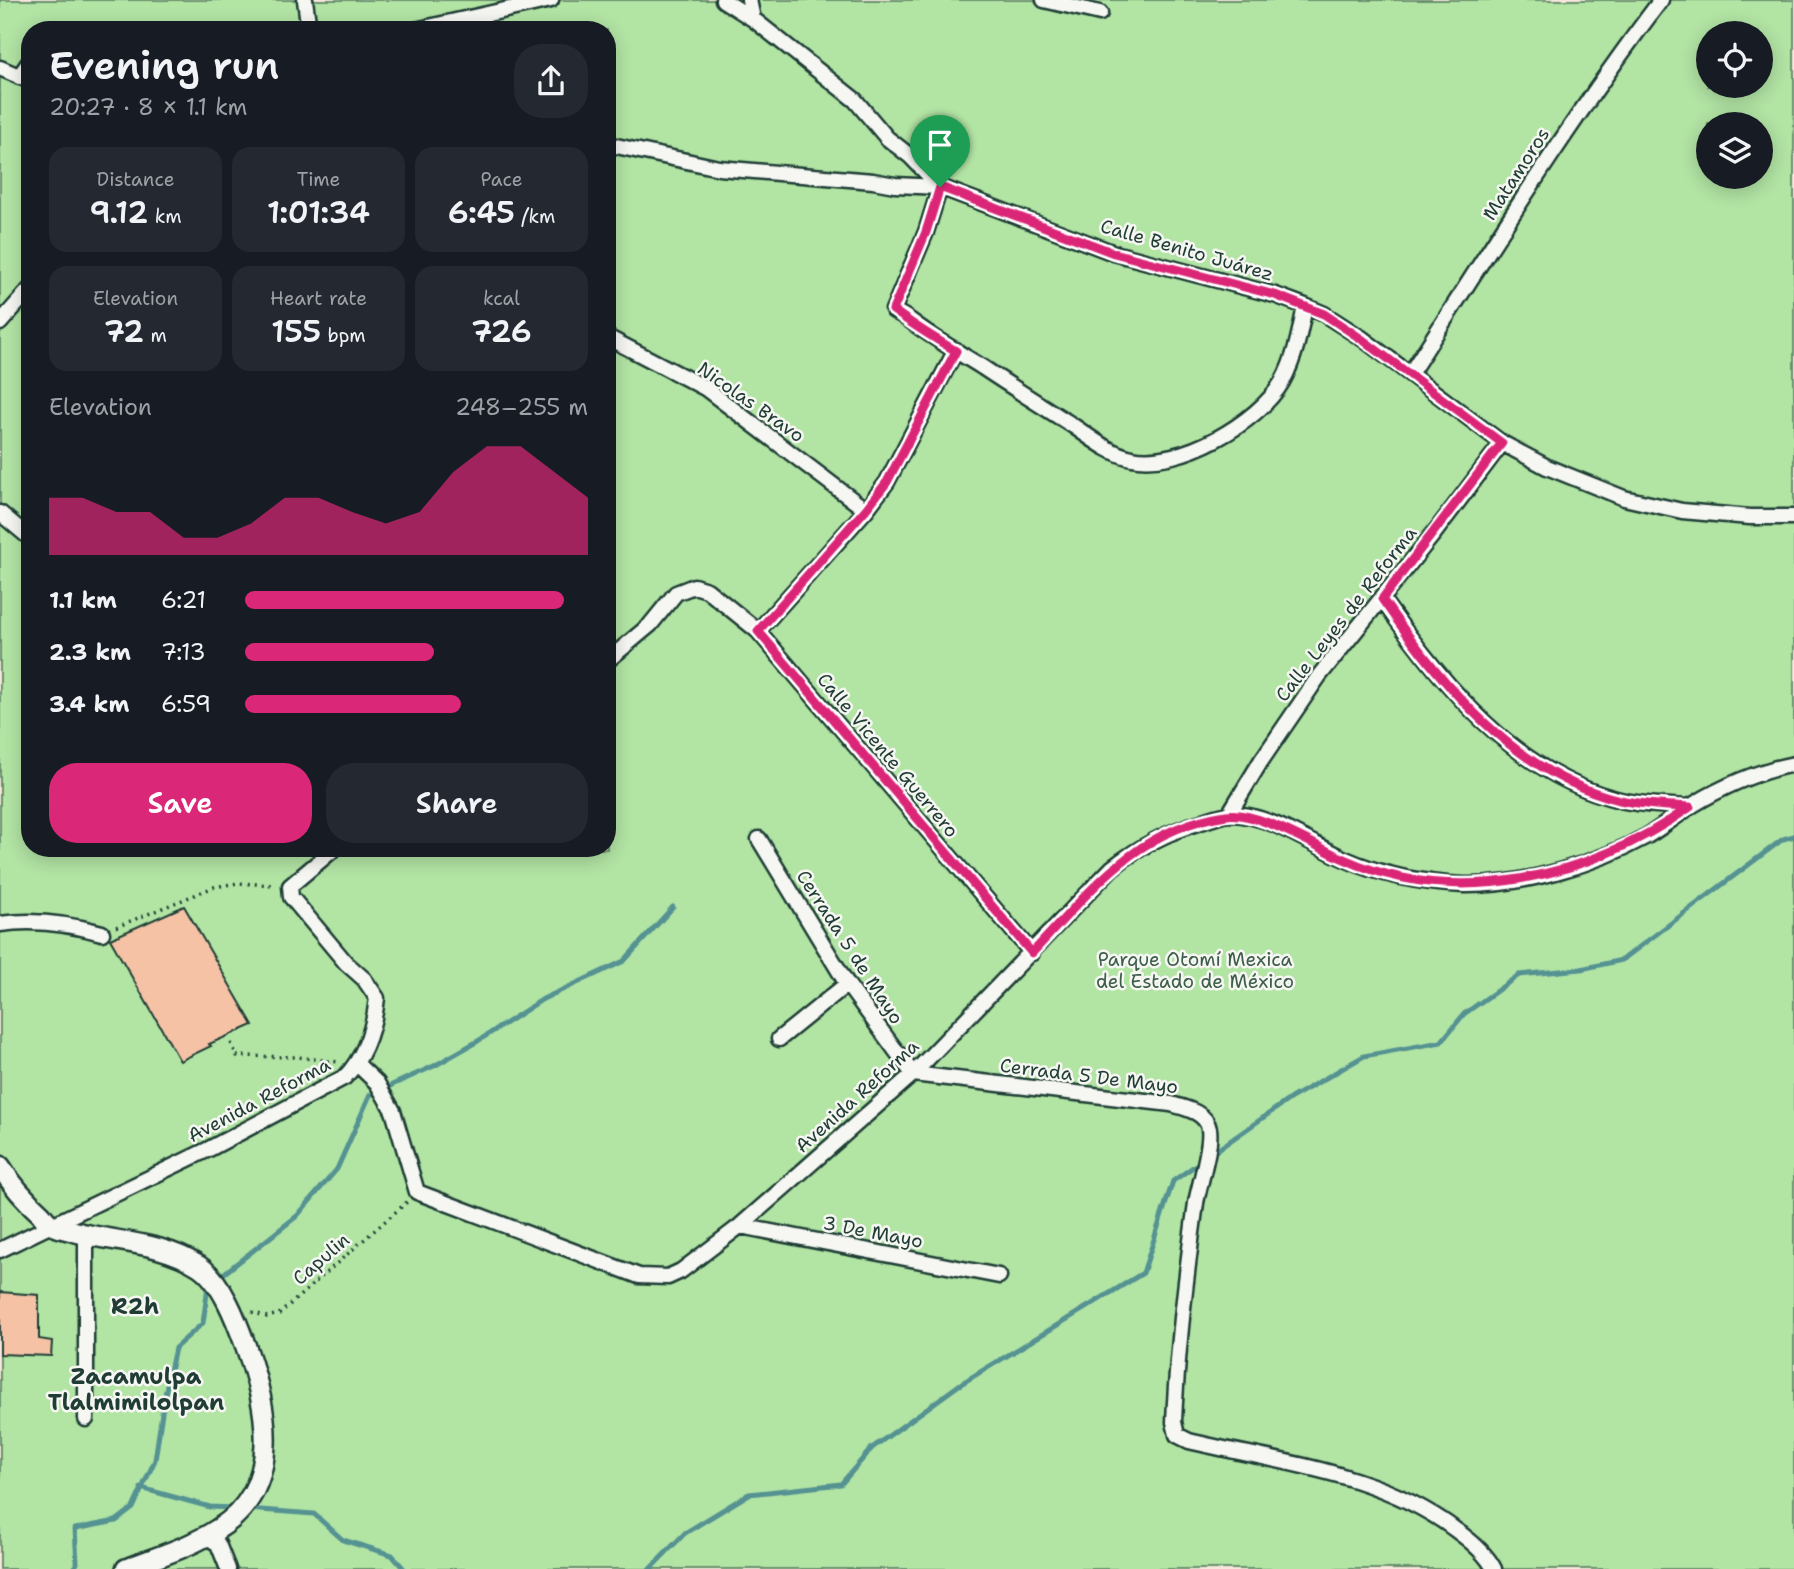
<!DOCTYPE html>
<html lang="en">
<head>
<meta charset="utf-8">
<style>
	:root { --surface:#171b24; --page:#242831; --text:#f1f3f6; --muted:#9ea1a6; --accent:#db2777 }
	body { margin:0; font-family:"Shantell Sans",sans-serif; background:var(--page); color:var(--text); height:100vh; display:flex; flex-direction:column; font-size:26px; white-space:nowrap }
	* { box-sizing:border-box; margin:0 }
	p { font-size:23px; color:var(--muted) }
	.icon { flex:none; width:38px; height:38px; fill:none; stroke:currentColor; stroke-width:2; stroke-linecap:round; stroke-linejoin:round }
	.map { position:relative; flex:1; overflow:hidden }
	.panel { position:absolute; left:21px; top:21px; width:595px; height:836px; display:flex; flex-direction:column; background:var(--surface); border-radius:28px; box-shadow:0 4px 18px #0003 }
	.panel>* { flex:none }
	.controls { position:absolute; left:1696px; top:21px; display:grid; gap:14px }
	.controls a { display:grid; place-items:center; width:77px; height:77px; border-radius:50%; background:var(--surface); box-shadow:0 4px 18px #0003; font-size:35px }
	.pin { position:absolute; display:grid; place-items:center; width:60px; height:60px; color:#fff; margin:-72px -30px; border-radius:50% 50% 50% 0; rotate:-45deg; box-shadow:0 0 7px #0007 }
	.pin .icon { rotate:45deg }
	.round { display:grid; place-items:center; flex:none; width:74px; height:74px; border-radius:28px; background:var(--page) }
	.overview { display:flex; align-items:center; justify-content:space-between; height:119px; padding:0 28px }
	h1 { font-size:38px; font-weight:600; line-height:52px }
	.figures { display:grid; grid-template-columns:repeat(3,1fr); gap:10px; height:119px; padding:7px 28px }
	.figures div { display:grid; align-content:center; border-radius:18px; background:var(--page); text-align:center }
	.figures b { font-size:30px; font-weight:600 }
	.figures small { font-size:19px; font-weight:400 }
	.figures p { font-size:19px }
	.chart { height:196px; padding:14px 28px }
	.chart p { display:flex; justify-content:space-between }
	.chart svg { width:100%; height:126px; margin-top:7px; fill:var(--accent); opacity:.7 }
	.action { display:flex; gap:14px; margin-top:auto; padding:14px 28px }
	.action a { flex:1; height:80px; border-radius:28px; background:var(--accent); color:#fff; font-size:28px; font-weight:600; line-height:80px; text-align:center }
	.action a+a { background:var(--page); color:var(--text) }
	ul { padding:0 28px; list-style:none; font-size:23px }
	li { display:grid; grid-template-columns:112px 84px 1fr; align-items:center; height:52px }
	li i { height:18px; border-radius:9px; background:var(--accent) }
	.map>svg:first-child { display:block }
</style>
</head>
<body>
<div class="map">
<svg width="1794" height="1569" viewBox="0 0 1794 1569">
	<rect width="100%" height="100%" fill="#f6e6db"/>
	<filter id="ink" filterUnits="userSpaceOnUse"><feTurbulence type="fractalNoise" baseFrequency=".0143" numOctaves="2"/><feDisplacementMap in="SourceGraphic" scale="14" xChannelSelector="R" yChannelSelector="G"/><feConvolveMatrix kernelMatrix="1 2 1 2 8 2 1 2 1" color-interpolation-filters="sRGB"/></filter>
	<g filter="url(#ink)">
		<path fill="#b2e4a4" stroke="#68906c" stroke-width="2" fill-rule="evenodd" d="M0,0H1794V1569H0ZM30,30H607V849H30ZM1708,33H1760V86H1708ZM1708,124H1760V177H1708Z"/>
		<g fill="none" stroke-linecap="round" stroke-linejoin="round">
			<path stroke="#559292" stroke-width="5" d="M141,1488L210,1507L234,1508
				M247,1509L314,1514L343,1540L392,1555L404,1569
				M74,1569L77,1563L75,1529L116,1521L133,1508L155,1460L164,1399L175,1348L203,1323L208,1286L297,1216L337,1169L370,1095L434,1066L478,1041L543,999L624,961L673,907
				M650,1569L685,1533L749,1494L841,1484L872,1448L959,1385L1143,1273L1173,1181L1291,1098L1364,1056L1441,1042L1464,1014L1519,975L1581,969L1622,960L1783,839L1794,836"/>
		</g>
		<path fill="#f5c2a6" stroke="#1f3d34" stroke-width="2" d="M184,906L253,1025L209,1044L211,1046L180,1061L110,939Z
			M0,1292L39,1295V1339L52,1341L51,1356L0,1354Z"/>
		<g fill="none" stroke-linecap="round" stroke-linejoin="round">
			<g stroke="#1f3d34" stroke-width="19">
				<path id="minor" d="M305,0L309,30
					M723,0L753,19L855,100L887,138L910,156L940,187
					M749,0L753,19
					M1044,0L1100,13
					M415,30L551,0
					M0,68L30,81
					M19,77L30,61
					M607,144L719,168L873,181L895,185L940,187L1114,253L1275,295L1305,306L1324,314L1363,339L1502,443L1547,467L1624,498L1682,511L1750,517H1794
					M940,187L926,232L893,310C899,314 906,317 911,321C933,338 958,352 982,367C1012,387 1042,406 1072,425C1090,437 1110,454 1132,458C1180,468 1258,423 1282,382C1295,359 1300,332 1305,306
					M0,323L30,289
					M607,337L705,388L866,510
					M1410,374C1491,248 1570,120 1661,0
					M0,513L30,538
					M1382,599C1441,683 1515,775 1620,800C1643,805 1667,806 1690,807
					M758,631L866,510L887,482L956,350
					M607,661L650,625L676,593L694,586L707,590L758,631L1032,953
					M1229,814L1261,761L1319,676L1435,532L1502,443
					M759,839L847,984L913,1074L1171,1104C1185,1108 1206,1112 1209,1129C1212,1146 1199,1185 1196,1203C1186,1276 1177,1349 1174,1422L1177,1435L1189,1441C1280,1463 1380,1472 1457,1531C1471,1541 1486,1553 1494,1569
					M0,924C33,919 70,924 102,933
					M779,1039L847,984
					M357,1064L377,1083L393,1111L417,1192L639,1276L668,1277L681,1271L740,1226L913,1074L1112,868C1140,846 1167,832 1201,822C1211,819 1222,814 1232,814C1271,815 1310,844 1345,859C1381,875 1424,883 1464,885C1522,886 1596,864 1647,836C1662,827 1676,816 1691,806C1722,787 1758,771 1794,764
					M740,1226L999,1276
					M86,1235V1419
					M0,1250L209,1149L345,1077C365,1056 374,1027 377,998L364,979L346,963L291,897L290,886L334,849
					M206,1536L218,1544L228,1569"/>
			</g>
			<g stroke="#1f3d34" stroke-width="24">
				<path id="secondary" d="M0,1166C12,1185 24,1199 41,1214C44,1218 47,1223 52,1225C58,1228 66,1229 72,1231C115,1243 160,1241 199,1266C222,1281 237,1322 246,1347C268,1408 284,1488 218,1529C191,1547 156,1557 126,1569"/>
			</g>
			<path stroke="#1f3d34" stroke-width="3.5" stroke-dasharray="2 5" stroke-linecap="butt" d="M116,927L214,887L238,883L275,885
				M231,1043L237,1056L297,1057L338,1062
				M252,1312L267,1317L279,1314L407,1202"/>
			<use href="#minor" stroke="#f6f6f2" stroke-width="14"/>
			<use href="#secondary" stroke="#f6f6f2" stroke-width="19"/>
		</g>
	</g>
	<g fill="none" stroke-linecap="round" stroke-linejoin="round" filter="url(#ink)">
		<g stroke="#fff" stroke-width="14">
			<path id="route" d="M940,187L1114,253L1275,295L1324,314L1363,340L1502,443L1382,599C1441,684 1515,775 1620,800C1643,805 1667,806 1690,807C1591,877 1458,910 1344,859C1315,846 1257,810 1226,815C1135,829 1091,891 1032,953L758,631L866,509L887,482L956,351C934,338 913,325 893,310L926,232Z"/>
		</g>
		<use href="#route" stroke="#db2777" stroke-width="9"/>
	</g>
	<g text-anchor="middle" dominant-baseline="central" stroke-width="5" stroke-linejoin="round" paint-order="stroke">
		<g font-size="19" fill="#1f3d34" stroke="#f6f6f2">
			<text transform="translate(1516 174) rotate(-57)">Matamoros</text>
			<text transform="translate(1187 250) rotate(16)">Calle Benito Juárez</text>
			<text transform="translate(751 402) rotate(35)">Nicolas Bravo</text>
			<text transform="translate(1346 614) rotate(-52)">Calle Leyes de Reforma</text>
			<text transform="translate(888 755) rotate(50)">Calle Vicente Guerrero</text>
			<text transform="translate(850 947) rotate(57)">Cerrada 5 de Mayo</text>
			<text transform="translate(1089 1076) rotate(7)">Cerrada 5 De Mayo</text>
			<text transform="translate(857 1096) rotate(-42)">Avenida Reforma</text>
			<text transform="translate(259 1100) rotate(-28)">Avenida Reforma</text>
			<text transform="translate(873 1232) rotate(11)">3 De Mayo</text>
			<text transform="translate(321 1259) rotate(-41)">Capulin</text>
		</g>
		<g font-size="19" fill="#3c5e4a" stroke="#f6f6f2">
			<text x="1195" y="959">Parque Otomí Mexica<tspan x="1195" dy="22">del Estado de México</tspan></text>
		</g>
		<g font-size="23" font-weight="bold" fill="#1f3d34" stroke="#f6f6f2">
			<text x="135" y="1306">R2h</text>
			<text x="136" y="1376">Zacamulpa<tspan x="136" dy="26">Tlalmimilolpan</tspan></text>
		</g>
	</g>
</svg>
<div class="controls">
<a><svg class="icon" aria-label="locate" viewBox="0 0 24 24"><circle cx="12" cy="12" r="6"/><path d="M12 2v4M12 18v4M2 12h4M18 12h4"/></svg></a>
<a><svg class="icon" aria-label="layers" viewBox="0 0 24 24"><path d="M12 4l9 5-9 5-9-5zM3 14l9 5 9-5"/></svg></a>
</div>
<div class="pin" style="left:940px;top:187px;background:#1e9e55"><svg class="icon" aria-label="arrive" viewBox="0 0 24 24"><path d="M6 21V4h12l-3 4 3 4H6"/></svg></div>
<section class="panel">
<div class="overview"><div><h1>Evening run</h1><p>20:27 · 8 × 1.1 km</p></div><a class="round"><svg class="icon" aria-label="share" viewBox="0 0 24 24"><path d="M12 15V3M7 8l5-5 5 5M5 13v7h14v-7"/></svg></a></div>
<div class="figures">
<div><p>Distance</p><b>9.12<small> km</small></b></div>
<div><p>Time</p><b>1:01:34</b></div>
<div><p>Pace</p><b>6:45<small> /km</small></b></div>
</div>
<div class="figures">
<div><p>Elevation</p><b>72<small> m</small></b></div>
<div><p>Heart rate</p><b>155<small> bpm</small></b></div>
<div><p>kcal</p><b>726</b></div>
</div>
<div class="chart"><p><span>Elevation</span>248–255 m</p>
<svg viewBox="0 0 160 44" preserveAspectRatio="none"><path d="M0 44V24L10 24L20 29L30 29L40 38L50 38L60 33L70 24L80 24L90 29L100 33L110 29L120 15L130 6L140 6L150 15L160 24V44z"/></svg>
</div>
<ul>
<li><b>1.1 km</b>6:21<i style="width:93%"></i></li>
<li><b>2.3 km</b>7:13<i style="width:55%"></i></li>
<li><b>3.4 km</b>6:59<i style="width:63%"></i></li>
</ul>
<div class="action"><a>Save</a><a>Share</a></div>
</section>
</div>
</body>
</html>
